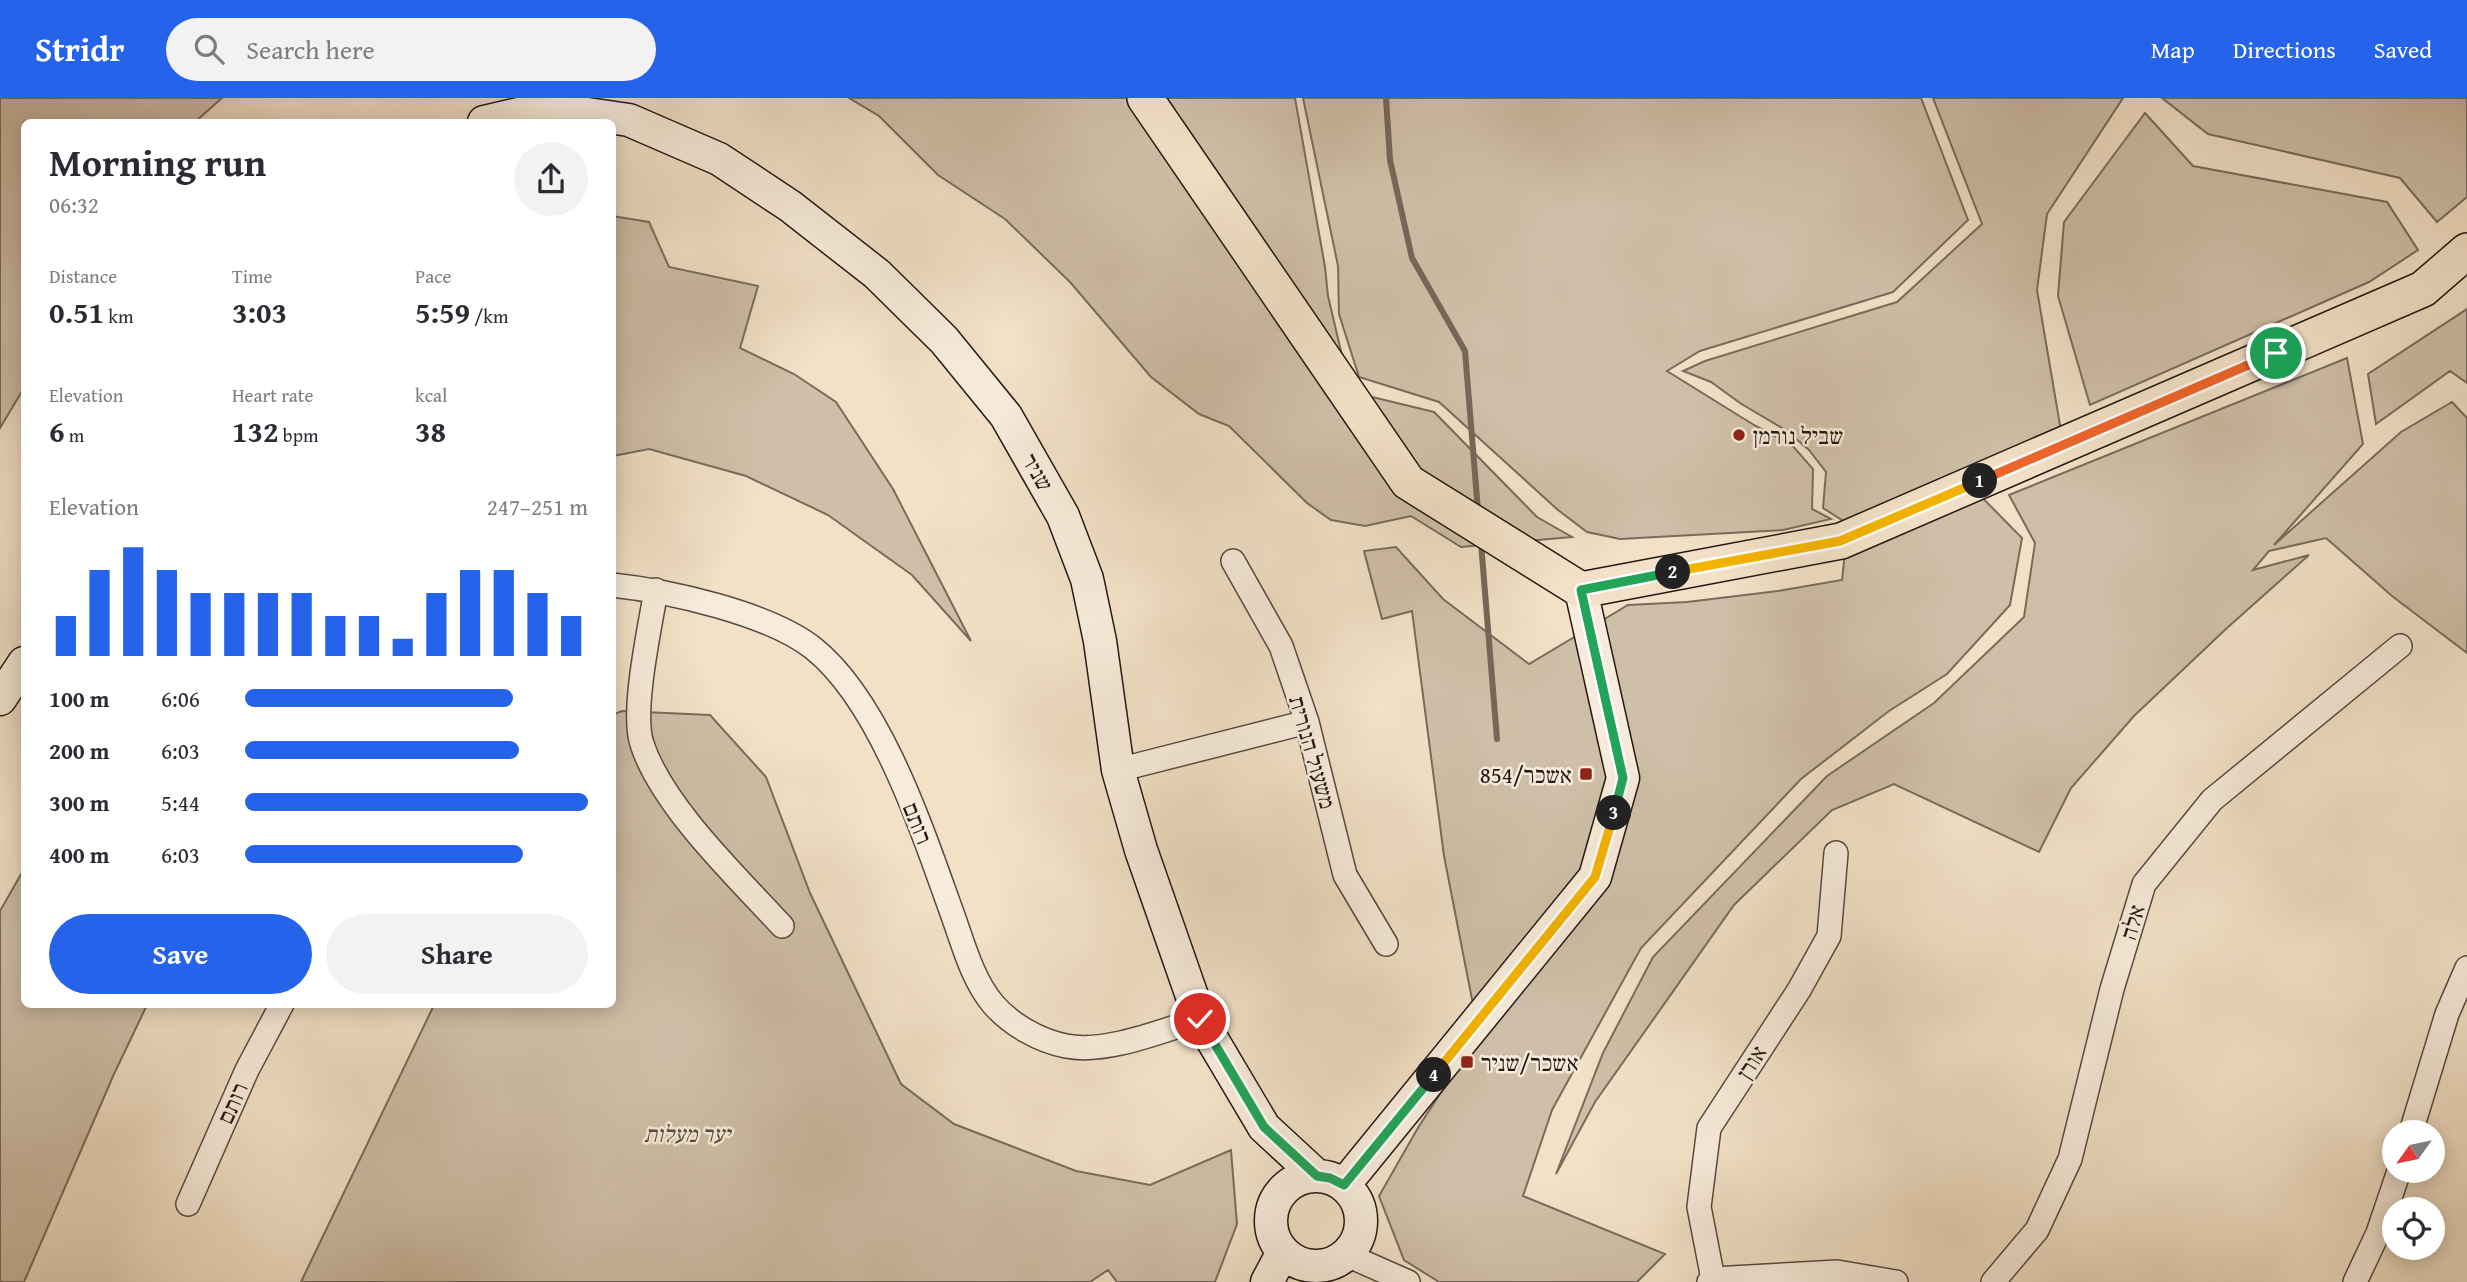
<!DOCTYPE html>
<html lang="en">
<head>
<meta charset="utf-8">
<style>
	:root { --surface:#fff; --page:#f2f2f3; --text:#2b2b33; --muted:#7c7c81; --accent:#2563eb }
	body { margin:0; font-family:"Gentium Book Plus","Frank Ruhl Libre",serif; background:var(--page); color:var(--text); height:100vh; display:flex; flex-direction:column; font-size:26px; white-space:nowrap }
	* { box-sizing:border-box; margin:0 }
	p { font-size:23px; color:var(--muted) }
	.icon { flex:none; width:38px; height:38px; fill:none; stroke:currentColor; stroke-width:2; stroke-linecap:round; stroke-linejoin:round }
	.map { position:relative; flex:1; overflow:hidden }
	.panel { position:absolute; left:21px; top:21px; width:595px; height:889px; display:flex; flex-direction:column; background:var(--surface); border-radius:10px; box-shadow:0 4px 18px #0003 }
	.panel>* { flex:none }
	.needle { width:46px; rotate:237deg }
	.controls { position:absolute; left:2382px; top:1022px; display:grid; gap:14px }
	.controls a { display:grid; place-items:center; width:63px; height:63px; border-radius:50%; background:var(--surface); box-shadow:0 4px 18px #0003; font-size:35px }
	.pin { position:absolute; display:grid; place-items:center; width:60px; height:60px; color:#fff; margin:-30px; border:4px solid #fff; border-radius:50%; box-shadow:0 2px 7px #0007 }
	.km { position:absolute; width:35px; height:35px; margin:-18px; border-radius:50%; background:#222; color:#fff; font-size:19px; line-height:35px; text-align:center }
	.round { display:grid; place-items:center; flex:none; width:74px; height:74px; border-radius:37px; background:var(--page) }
	.head { display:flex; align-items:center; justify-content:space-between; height:119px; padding:0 28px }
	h1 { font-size:38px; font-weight:800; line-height:52px }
	.figures { display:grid; grid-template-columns:repeat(3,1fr); gap:10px; height:119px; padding:7px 28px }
	.figures div { display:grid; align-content:center }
	.figures b { font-size:30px; font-weight:800 }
	.figures small { font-size:19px; font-weight:400 }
	.figures p { font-size:19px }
	.chart { height:196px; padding:14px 28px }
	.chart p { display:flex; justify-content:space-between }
	.chart svg { width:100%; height:126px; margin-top:7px; stroke:var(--accent); stroke-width:6 }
	.button { display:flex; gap:14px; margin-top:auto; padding:14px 28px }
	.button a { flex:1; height:80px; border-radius:42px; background:var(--accent); color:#fff; font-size:28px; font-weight:800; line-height:80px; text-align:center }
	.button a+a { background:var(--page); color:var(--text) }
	ul { padding:0 28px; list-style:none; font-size:23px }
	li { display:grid; grid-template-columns:112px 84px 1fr; align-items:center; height:52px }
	li i { height:18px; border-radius:9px; background:var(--accent) }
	header { display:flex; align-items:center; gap:42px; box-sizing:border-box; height:98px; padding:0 35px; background:var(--accent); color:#fff }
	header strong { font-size:33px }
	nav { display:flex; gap:38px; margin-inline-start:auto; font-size:24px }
	.search { width:490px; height:63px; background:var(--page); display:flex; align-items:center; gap:18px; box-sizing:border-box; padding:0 24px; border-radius:38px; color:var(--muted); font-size:26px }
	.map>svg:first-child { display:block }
</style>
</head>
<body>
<header>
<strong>Stridr</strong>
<div class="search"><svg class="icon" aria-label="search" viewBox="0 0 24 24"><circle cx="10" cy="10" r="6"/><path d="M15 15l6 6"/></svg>Search here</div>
<nav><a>Map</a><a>Directions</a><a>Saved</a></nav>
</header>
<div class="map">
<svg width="2467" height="1184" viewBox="0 0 2467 1184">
	<rect width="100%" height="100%" fill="#f2e1c7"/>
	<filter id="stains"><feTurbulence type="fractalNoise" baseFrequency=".00286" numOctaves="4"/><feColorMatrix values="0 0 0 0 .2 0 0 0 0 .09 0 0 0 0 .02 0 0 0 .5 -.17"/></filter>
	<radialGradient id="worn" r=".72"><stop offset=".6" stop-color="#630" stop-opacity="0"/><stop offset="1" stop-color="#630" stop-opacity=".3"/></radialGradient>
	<path fill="#cfbfa8" stroke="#796c5d" stroke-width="2" d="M0,0H222L195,24H24V290L0,330Z
		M849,0H1295L1325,169L1328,198L1352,300L1364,297L1434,314L1537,419L1572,439L1461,449L1411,418L1365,428L1331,422L1307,405L1229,328L1199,316L1151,279L1070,184L1005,121L938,77L879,18Z
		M1303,0H1921L1968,122L1893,194L1700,253L1667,273L1754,327L1792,347L1813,371L1812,411L1831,421L1783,432L1620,441L1587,434L1558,412L1439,304L1359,279L1339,216L1338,168Z
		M1933,0H2123L2047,116L2037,192L2061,333L1960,377L2022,440L2010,507L1947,576L1889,613L1801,681L1641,850L1552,1012L1523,1098L1665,1156L1637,1184H1439L1404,1162L1379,1098L1419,1028L1479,937L1444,758L1412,513L1382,521L1364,453L1396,449L1443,501L1529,566L1628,507L1687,504L1778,493L1842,482L1848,426L1823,410L1826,374L1809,352L1787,333L1740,305L1711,284L1683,273L1705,263L1897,204L1982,126Z
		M2162,0H2467V99L2437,124L2400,80L2208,36Z
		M2145,15L2193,68L2387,104L2418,152L2369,184L2090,307L2058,198L2064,124Z
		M612,118L649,124L669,169L758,188L740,250L794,276L836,304L893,391L971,543L912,477L828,417L746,378L649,351L613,358Z
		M2467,211V285L2450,273L2376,326L2368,276Z
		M2347,260L2363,346L2274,447L2401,334L2452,304L2467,320V555L2392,498L2326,440L2269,453L2253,472L2309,457L2227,530L2134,618L2071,690L2039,754L1894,686L1832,712L1734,807L1595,1004L1556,1076L1603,955L1653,859L1827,678L1934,605L2024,519L2035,445L2009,397Z
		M622,613L710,617L766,679L810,795L901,986L954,1026L1076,1073L1150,1087L1231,1052L1237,1126L1215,1184H1117L1108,1172L1090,1184H301L434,907L612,906V617Z
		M24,771V906L147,907L114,976L24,1184H0V813Z"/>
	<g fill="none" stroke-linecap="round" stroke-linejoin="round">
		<path stroke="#756859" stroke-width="6" d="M1386,0L1390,62L1412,160L1465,253L1478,413
			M1481,445L1497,641"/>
		<g stroke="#574a3f" stroke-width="26">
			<path id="street" d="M1233,463L1281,548L1307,624L1345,777L1386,846
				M612,487C669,493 768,515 813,550C881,604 923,735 952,815C963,845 972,881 993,906C1011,927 1040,943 1066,948C1106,956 1161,933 1200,921
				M656,492C650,529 631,614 642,646C662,708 738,780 782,828
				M1118,672L1307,624
				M2411,1034L2447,916L2467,870
				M188,1106L247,972L282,906
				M1347,1157L1408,1184
				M1713,1181L1699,1109L1709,1030L1799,892L1829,838L1836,755
				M1709,1184L1713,1181L1837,1174L1896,1184
				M1993,1184L2037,1132L2070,1061L2112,891L2144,786L2212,702L2400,548
				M2355,1184L2378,1135L2399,1073"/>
		</g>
		<g stroke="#231812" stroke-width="35">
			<path id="secondary" d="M484,24L545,10L629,22L719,61L790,108L877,176L944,242L1006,318L1063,418L1087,481L1100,543L1118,672L1141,752L1200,921L1264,1029L1317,1078
				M0,601L24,565
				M1271 1123a45 45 0 1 1 90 0a45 45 0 1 1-90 0Z
				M1344,1087L1595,779L1623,680L1581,492
				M1267,1184L1283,1154"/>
		</g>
		<g stroke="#231812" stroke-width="38">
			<path id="primary" d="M1145,0L1408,384L1581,492L1841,443L2423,191L2467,153"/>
		</g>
		<use href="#street" stroke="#f7ecdb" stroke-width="23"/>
		<use href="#secondary" stroke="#f7ecdb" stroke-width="32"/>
		<use href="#primary" stroke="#f2e1c7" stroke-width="35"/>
	</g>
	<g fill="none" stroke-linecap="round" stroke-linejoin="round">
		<g stroke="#fff" stroke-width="14">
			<path id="split-1" d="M1980,383L2276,255"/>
		</g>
		<g stroke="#fff" stroke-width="14">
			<path id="split-2" d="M1673,474L1840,443L1980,383"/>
		</g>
		<g stroke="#fff" stroke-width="14">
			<path id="split-3" d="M1614,715L1623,680L1581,492L1673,474"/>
		</g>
		<g stroke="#fff" stroke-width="14">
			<path id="split-4" d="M1434,977L1595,779L1614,715"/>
		</g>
		<g stroke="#fff" stroke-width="14">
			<path id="split-5" d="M1200,921L1264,1029L1317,1078L1330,1080L1344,1087L1434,977"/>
		</g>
		<use href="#split-1" stroke="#f0652b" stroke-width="9"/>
		<use href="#split-2" stroke="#f5b400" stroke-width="9"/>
		<use href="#split-3" stroke="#22a559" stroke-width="9"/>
		<use href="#split-4" stroke="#f5b400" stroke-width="9"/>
		<use href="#split-5" stroke="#22a559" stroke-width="9"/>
	</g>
	<g fill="#8f2418" stroke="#f7ecdb" stroke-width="2.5">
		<circle cx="1739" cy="337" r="7"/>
		<rect x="1579" y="669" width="14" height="14" rx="3.5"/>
		<rect x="1460" y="957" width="14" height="14" rx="3.5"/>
	</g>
	<g text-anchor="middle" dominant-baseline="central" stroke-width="5" stroke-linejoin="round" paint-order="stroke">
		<g font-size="23" fill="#231812" stroke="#f7ecdb" text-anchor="start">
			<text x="1753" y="337">שביל נורמן</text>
			<text x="1572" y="676" text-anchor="end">אשכר/854</text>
			<text x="1481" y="964">אשכר/שניר</text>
		</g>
		<g font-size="23" fill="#231812" stroke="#f7ecdb">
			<text transform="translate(1038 374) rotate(60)">שניר</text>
			<text transform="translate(1313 654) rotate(74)">משעול הנורית</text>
			<text transform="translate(918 725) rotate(68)">רותם</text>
			<text transform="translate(2132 824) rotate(-73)">אלה</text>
			<text transform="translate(1751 964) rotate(-57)">אורן</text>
			<text transform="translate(232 1005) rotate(-66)">רותם</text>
		</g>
		<g font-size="23" font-style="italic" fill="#574a3f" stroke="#f7ecdb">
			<text x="687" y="1035">יער מעלות</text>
		</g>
	</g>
	<rect width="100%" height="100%" filter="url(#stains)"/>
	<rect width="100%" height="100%" fill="url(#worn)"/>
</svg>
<div class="controls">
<a><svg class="needle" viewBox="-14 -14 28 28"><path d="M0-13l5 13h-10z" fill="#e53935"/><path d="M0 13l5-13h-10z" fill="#7c7c81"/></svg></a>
<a><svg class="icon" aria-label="locate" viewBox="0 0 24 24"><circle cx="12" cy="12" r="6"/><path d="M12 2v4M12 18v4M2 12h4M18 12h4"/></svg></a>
</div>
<div class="pin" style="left:2276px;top:255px;background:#1e9e55"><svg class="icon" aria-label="arrive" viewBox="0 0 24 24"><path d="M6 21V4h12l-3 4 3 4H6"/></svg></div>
<div class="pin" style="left:1200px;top:921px;background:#d93025"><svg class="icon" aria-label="check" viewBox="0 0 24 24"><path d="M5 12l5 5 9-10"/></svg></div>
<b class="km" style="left:1980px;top:383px">1</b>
<b class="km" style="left:1673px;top:474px">2</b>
<b class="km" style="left:1614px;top:715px">3</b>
<b class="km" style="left:1434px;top:977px">4</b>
<section class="panel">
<div class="head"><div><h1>Morning run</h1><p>06:32</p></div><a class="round"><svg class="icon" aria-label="share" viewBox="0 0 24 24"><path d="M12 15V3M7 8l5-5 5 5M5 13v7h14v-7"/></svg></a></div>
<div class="figures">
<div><p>Distance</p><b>0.51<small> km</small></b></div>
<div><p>Time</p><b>3:03</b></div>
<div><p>Pace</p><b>5:59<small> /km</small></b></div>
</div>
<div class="figures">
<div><p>Elevation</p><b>6<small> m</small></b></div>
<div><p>Heart rate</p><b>132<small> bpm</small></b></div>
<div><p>kcal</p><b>38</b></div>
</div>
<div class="chart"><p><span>Elevation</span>247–251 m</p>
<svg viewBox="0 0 160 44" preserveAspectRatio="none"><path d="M5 44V30M15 44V14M25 44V6M35 44V14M45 44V22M55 44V22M65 44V22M75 44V22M85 44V30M95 44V30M105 44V38M115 44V22M125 44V14M135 44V14M145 44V22M155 44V30"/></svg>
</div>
<ul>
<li><b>100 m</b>6:06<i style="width:78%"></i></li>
<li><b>200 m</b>6:03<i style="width:80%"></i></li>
<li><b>300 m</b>5:44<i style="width:100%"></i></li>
<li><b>400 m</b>6:03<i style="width:81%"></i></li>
</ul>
<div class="button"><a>Save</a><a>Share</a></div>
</section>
</div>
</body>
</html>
